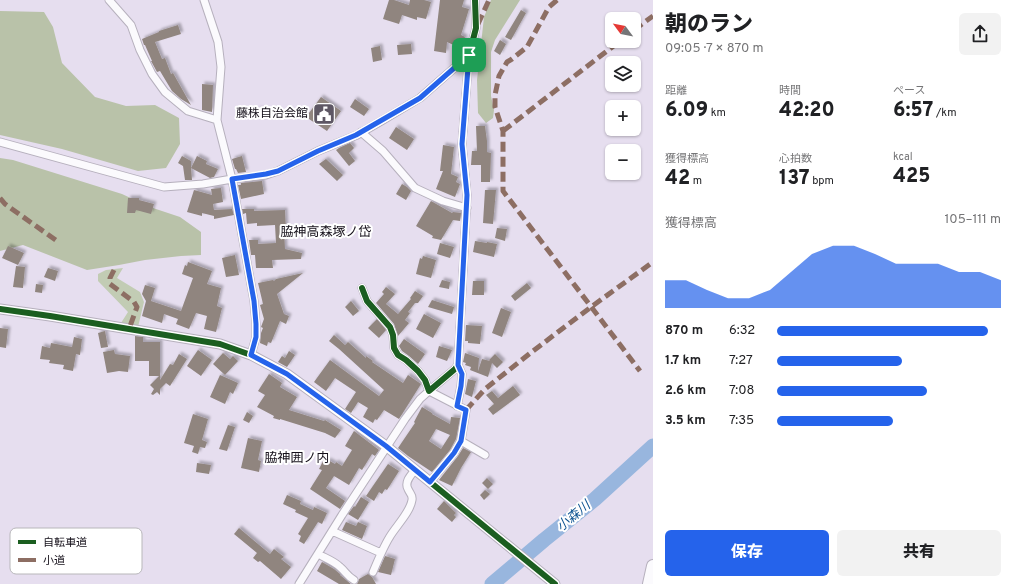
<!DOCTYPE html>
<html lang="ja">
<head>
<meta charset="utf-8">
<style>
	:root { --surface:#fff; --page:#f2f2f2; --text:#202124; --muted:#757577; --accent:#2563eb }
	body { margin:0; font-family:Overpass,"Noto Sans JP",sans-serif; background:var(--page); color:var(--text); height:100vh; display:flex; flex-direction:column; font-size:15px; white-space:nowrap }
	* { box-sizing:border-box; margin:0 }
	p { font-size:13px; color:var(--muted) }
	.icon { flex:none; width:22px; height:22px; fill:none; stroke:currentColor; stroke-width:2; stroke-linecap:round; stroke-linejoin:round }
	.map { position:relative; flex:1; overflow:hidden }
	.details { display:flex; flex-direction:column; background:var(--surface); width:360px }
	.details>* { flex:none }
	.needle { width:26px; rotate:302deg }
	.buttons { position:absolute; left:605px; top:12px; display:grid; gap:8px }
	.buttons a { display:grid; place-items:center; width:36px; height:36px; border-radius:6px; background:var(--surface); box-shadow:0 1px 3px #0004; font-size:20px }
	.pin { position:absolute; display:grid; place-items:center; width:34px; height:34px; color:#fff; margin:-17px; border-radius:8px; box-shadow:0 2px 6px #0006 }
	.round { display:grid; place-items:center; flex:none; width:42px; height:42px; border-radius:6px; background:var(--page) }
	.summary { display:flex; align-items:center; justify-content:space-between; height:68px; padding:0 12px }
	h1 { font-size:22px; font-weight:800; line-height:30px }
	.metrics { display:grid; grid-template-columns:repeat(3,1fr); gap:6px; height:68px; padding:4px 12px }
	.metrics div { display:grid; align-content:center }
	.metrics b { font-size:20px; font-weight:800 }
	.metrics small { font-size:11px; font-weight:400 }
	.metrics p { font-size:11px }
	.chart { height:112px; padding:8px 12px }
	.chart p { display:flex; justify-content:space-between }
	.chart svg { width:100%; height:72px; margin-top:4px; fill:var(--accent); opacity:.7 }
	.action { display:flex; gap:8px; margin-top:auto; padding:8px 12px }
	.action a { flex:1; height:46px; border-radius:6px; background:var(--accent); color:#fff; font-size:16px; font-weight:800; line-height:46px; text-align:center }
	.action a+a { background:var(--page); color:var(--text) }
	ul { padding:0 12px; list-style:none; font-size:13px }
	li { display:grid; grid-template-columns:64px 48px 1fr; align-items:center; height:30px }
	li i { height:10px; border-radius:5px; background:var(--accent) }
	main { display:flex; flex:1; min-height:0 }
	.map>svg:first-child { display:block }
</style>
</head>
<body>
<main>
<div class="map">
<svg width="653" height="584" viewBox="0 0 653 584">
	<defs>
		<filter id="shadow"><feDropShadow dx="2.5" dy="-2.5" stdDeviation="1" flood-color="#0004"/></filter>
	</defs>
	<rect width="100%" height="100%" fill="#e6deef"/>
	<path fill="#c2ccb4" d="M123,268L117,278L140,292L144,302L138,327L121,323L128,312L98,281V274L106,270Z"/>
	<path fill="#b9c2a9" d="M491,0H520L495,40L491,52V96L494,110L493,118L486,123L478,113L477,80L484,17Z
		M0,11L44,12L53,27L62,63L95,97L126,106L155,105L179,118L180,144L166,168L138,171L62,149L0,135Z
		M0,158L13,160L122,194L150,207L180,217L201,232V255L181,256L145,260L119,265L87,270L23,245L0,251Z"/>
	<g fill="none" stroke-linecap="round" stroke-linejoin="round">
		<path stroke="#98b6de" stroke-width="15" d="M492,584L544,540L595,499L653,446"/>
	</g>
	<path fill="#90857f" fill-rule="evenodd" filter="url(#shadow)" d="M389,0H394L409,5L410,0H424L431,2L426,19L417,17V20L402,15L399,24L383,19Z
		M440,0H464L462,7L469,9L461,35L465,37L460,48L447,42L446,53L434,51Z
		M521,10L526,13L511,40L505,37Z
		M178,25L181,34L155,42L162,59L165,58L171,74L173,73L191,105L181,99L172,91L160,71L157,72L151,61H152L145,45H144L142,39L159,32V31Z
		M500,40L506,44L500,55L494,51Z
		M411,44L412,54L398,55L397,45Z
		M380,46L382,60L373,62L371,48Z
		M202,84L213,85L212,112L202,110Z
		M321,97L341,111L327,131L306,117Z
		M355,99L369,109L364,116L350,107Z
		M258,109L265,110L263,118L256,117Z
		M476,126H485L487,141V152L491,153L490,182H481V165H471L472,151H477Z
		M396,127L414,139L407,150L389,138Z
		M350,143L354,148L349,153L355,161L349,166L336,150L339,148Z
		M443,145L454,147L451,174L458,177L456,182L460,184L455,197L436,189L443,171H440Z
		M182,156L191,161V168L197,156L207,161L206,164L218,169L214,177L210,178L191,168L192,180H185L183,166L178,163Z
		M242,156L246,172L238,173L236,169H235L232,159Z
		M326,159L343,175L337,181L319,164Z
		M262,181L264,194L241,199L238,185H241V183Z
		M402,184L407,187L411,191L406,200L396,194Z
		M221,188L223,202L213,204L214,210L232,209L234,215L214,219V216L202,213V216L187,212L194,190L212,195L211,189Z
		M485,190H496L493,224L483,223Z
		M128,198H139V200L154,204L151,214L136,210L135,213H127Z
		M431,201L452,213L453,212L461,213L460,221L453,220L441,240L432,238L433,236L416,226Z
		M242,209H254V211L285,210L286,230H284L285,249L302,253L301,259L272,260L273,268H256L255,255H251L249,240H258V244L276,243L275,225L257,226V223L247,224L246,213L243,214Z
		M497,228L507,229L505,241L495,238Z
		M475,241L487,243V242L497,244L494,257L473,252Z
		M440,243L454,247L450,258L437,254Z
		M8,246L24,253L18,265L2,258Z
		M235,255L239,275L226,277L222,258Z
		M423,256L436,260L431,278L416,274L420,258L422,259Z
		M188,262L212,271L207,284L221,288L217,306L222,308L216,332L204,329L207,316L196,313L189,329L176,324L178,319L164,314L162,323L142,316L146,301L142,294L145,285L155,288L151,301L181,311L193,278L182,274L185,265L187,266Z
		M16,266L25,267L23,288L13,287Z
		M48,268L58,271L55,281L44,277Z
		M303,273L277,294L284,314L289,316L286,324L280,321L271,343L268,342L267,346L260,343L261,333L263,328L261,327L264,319L260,305L263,304L258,283L273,280L274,281L276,279Z
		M442,280L450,282L449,289L439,287Z
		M473,281H484V295H472Z
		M527,283L531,288L515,301L511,296Z
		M36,284L43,285L42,293L35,292Z
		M386,287L395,294L386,304L398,314L411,299L410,298L415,291L423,296L418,303H415L408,312L410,313L405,320L409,323L398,336L394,324L376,303L384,294L382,292Z
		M432,300L454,307L452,314L428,307Z
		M351,301L359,311L353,316L345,307Z
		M501,308L511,312L502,337L492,333Z
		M424,314L441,323L433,338L416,329Z
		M377,319L386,330L379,338L368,328Z
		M466,325L482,326L480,344L468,343V341H465Z
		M0,328L8,329L6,348L0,347Z
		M105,331L108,347L101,348L98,333Z
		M334,335L345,345L348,342L366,358V356L373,361L372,362L403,383L408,375L421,384L399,419L384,410L377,420L375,419L373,423L363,417L368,408L358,402L351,413L345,409L356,392L335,378L326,391L314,382L330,360L379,396L384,390L339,349L329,341Z
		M135,336L143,337V342H160V380L170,364L173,365L179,354L187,359L170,386L166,383L160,389V395L157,392L153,395L151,394L154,389L150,385L159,376H149V361H135Z
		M74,337L82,339L80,355L76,354L73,371L63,369L64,365L49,363L50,360L40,359L42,346L50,348L51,343L72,347Z
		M404,339L425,354L418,364L409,356L402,351L399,346Z
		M439,346L452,350L447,361L436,357Z
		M114,350L115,354L130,356L128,372L119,371L107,373L103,352Z
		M198,350L212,360L201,376L187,366Z
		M289,351L295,355L287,367L278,362L282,356L285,358Z
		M223,353L230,359L233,356L238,361L225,375L213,364Z
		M465,353L479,358L478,371L482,359L490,361L489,360L495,354L503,362L497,368L492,363L488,377L470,370L471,367L465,365L466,363L463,362Z
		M269,374L282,383L280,387L297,397L289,410L324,421L325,420L341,430L335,438L325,433L280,419V420L273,418L274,416L257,407L265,395L258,391Z
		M220,375L238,383L233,394L230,392L225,404L210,397Z
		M468,379L476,381L472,397L465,394Z
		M513,386L520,395L493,415L488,409L494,404L486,395L492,391L498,398Z
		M422,407L432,413V414L450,424L451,417L460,418L456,439L450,450L432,472L408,456L398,448L415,423L414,422ZM436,429L450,435L441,449L429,441Z
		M247,412L253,416L249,423L243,420Z
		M193,414L208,419L202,440L207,442L205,448L200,447L198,454L192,452L194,446L184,443Z
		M228,425L235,427L227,451L219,449Z
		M354,431L379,450L375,456L372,454L362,470L359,468L349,485L334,476L326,488L345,501L340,509L310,489L322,470L319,469L323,461L327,462L328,460L335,464L336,462L342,466L352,450L345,446Z
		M248,438L262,441L258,460L261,461L259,472L241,468Z
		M463,448L471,452L461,468L452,486L439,480L458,456Z
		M197,463L211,465L209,474L196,472Z
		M388,464L399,471L387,490L385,489L382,494L379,492L374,501L366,496Z
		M487,478L493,484L488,489L482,483Z
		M485,490L490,494L484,500L480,495Z
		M287,495L301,501L300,504L313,510L314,507L327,513L322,524L318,522L304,544L299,541L301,536L298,534L308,518L295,512L296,510L283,504Z
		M361,497L369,502L358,520L348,514L354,506L355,507Z
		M444,501L456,513L454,515L456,517L452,522L437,509Z
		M346,522L356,526L358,522L367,526L362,539L342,530Z
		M239,528L270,554L274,549L284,557L281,559L291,567L281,579L260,561L258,562L253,558L257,553L234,534Z
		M385,556L395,559L391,575L378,572Z
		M322,562L334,569L340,574V575L351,584H339L317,571Z
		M368,574L372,577L376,584H357L358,582L359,579Z"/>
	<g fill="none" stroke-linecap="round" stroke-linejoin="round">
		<g stroke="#b6b0bd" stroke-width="9">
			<path id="minor" d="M109,0L131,25L140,50L152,74L165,92L188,111L217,120
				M204,0L218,42L221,67L217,120L232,179L254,301L256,324V337L251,355
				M361,132L383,151L415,188L443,201L467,208
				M0,142L164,187L203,184L232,179L266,175L278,171L318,151L357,135L383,120L420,98L469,55
				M362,288L367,301L390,327L393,335L394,348L398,355L406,360L418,371L425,380L429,391L455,369L458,365L467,195L462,144L469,55L476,28L475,0
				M457,406L461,386L462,374L458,365
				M430,482L454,453L461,441
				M332,531L381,553
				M318,554C325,558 334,561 340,567C346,572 347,576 354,580
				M373,572C378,560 383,548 389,538C395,527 410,513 412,500C413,495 410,494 408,489C404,482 411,475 415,470
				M299,584L342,515L405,419L420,399L429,391L466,410L461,441L485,455"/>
		</g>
		<g stroke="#b6b0bd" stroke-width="11">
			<path id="tertiary" d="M0,309L50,316L220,344L251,355L287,374L386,446L555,584"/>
		</g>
		<g stroke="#b6b0bd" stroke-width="14">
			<path id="motorway" d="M649,584L653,566"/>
		</g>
		<use href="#minor" stroke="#fbfafd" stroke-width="7"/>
		<use href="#tertiary" stroke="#fbfafd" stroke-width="9"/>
		<use href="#motorway" stroke="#fbfafd" stroke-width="12"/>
		<path stroke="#8d6e63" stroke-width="5" stroke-dasharray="10 5" stroke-linecap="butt" d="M557,0L549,7L527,47L512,59L507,62L499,76L495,95V107L503,131V191L640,371
			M478,24L489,0
			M634,30L653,16
			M503,131L620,41
			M0,198L5,204L57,241
			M114,270L110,278V284L134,302L137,307L129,329
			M466,410L485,389L533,351L591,307L653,262"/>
		<g stroke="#fff" stroke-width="8">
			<path id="cycleway" d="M362,288L367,301L390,327L393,335L394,348L398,355L406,360L418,371L425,380L429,391L455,369L458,365L467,195L462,144L469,55L476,28L475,0
				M0,309L50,316L220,344L251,355L287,374L386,446L555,584"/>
		</g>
		<use href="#cycleway" stroke="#1b5e20" stroke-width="6"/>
	</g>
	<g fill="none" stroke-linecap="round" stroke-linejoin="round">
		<g stroke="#fff" stroke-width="8">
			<path id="route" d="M469,55L462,144L467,195L458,365L462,374L461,386L457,406L466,410L461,441L454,453L430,482L386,446L287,374L251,355L256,337V324L254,301L232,179L266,174L278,171L318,151L356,135L420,98Z"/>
		</g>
		<use href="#route" stroke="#2563eb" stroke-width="5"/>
	</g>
	<defs>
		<g id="civic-square" transform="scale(1.15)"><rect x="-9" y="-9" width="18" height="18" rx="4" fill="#5e5764" stroke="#fff"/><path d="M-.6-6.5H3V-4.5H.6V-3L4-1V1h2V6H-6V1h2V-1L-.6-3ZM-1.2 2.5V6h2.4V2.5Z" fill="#fff"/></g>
	</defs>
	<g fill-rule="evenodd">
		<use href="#civic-square" x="324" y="114"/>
	</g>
	<g text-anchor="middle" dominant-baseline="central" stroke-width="4" stroke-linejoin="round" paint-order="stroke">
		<g font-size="12" fill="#140f19" stroke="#fff" text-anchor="end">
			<text x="308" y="114">藤株自治会館</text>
		</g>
		<g font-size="13" fill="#140f19" stroke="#fff">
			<text x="326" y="233">脇神高森塚ノ岱</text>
			<text x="297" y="459">脇神囲ノ内</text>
		</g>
		<g font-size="13" font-style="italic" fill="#0e5491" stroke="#fff">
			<text transform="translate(574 517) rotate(-40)">小森川</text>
		</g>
	</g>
	<rect x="10" y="528" width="132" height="46" rx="6" fill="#fff" stroke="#b8b7ba" stroke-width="1"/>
	<rect x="18" y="540" width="18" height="4" fill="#1b5e20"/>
	<rect x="18" y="558" width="18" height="4" fill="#8d6e63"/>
	<g font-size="11" fill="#140f19">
		<text x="43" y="546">自転車道</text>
		<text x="43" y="564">小道</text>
	</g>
</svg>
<div class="buttons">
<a><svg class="needle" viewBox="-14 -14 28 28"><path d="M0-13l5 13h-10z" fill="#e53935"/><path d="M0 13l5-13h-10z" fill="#757577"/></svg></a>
<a><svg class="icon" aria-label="layers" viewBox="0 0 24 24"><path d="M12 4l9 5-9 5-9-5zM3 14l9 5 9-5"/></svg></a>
<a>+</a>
<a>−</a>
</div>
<div class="pin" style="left:469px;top:55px;background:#1e9e55"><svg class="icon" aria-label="arrive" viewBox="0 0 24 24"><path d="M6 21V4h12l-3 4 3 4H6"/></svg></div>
</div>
<section class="details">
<div class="summary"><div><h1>朝のラン</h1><p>09:05 · 7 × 870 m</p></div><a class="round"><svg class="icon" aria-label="share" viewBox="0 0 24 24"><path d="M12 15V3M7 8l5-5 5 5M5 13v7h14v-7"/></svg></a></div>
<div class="metrics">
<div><p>距離</p><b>6.09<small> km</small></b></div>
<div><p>時間</p><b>42:20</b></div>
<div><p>ペース</p><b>6:57<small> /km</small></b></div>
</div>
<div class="metrics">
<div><p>獲得標高</p><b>42<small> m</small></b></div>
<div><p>心拍数</p><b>137<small> bpm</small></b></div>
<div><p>kcal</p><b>425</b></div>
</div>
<div class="chart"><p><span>獲得標高</span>105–111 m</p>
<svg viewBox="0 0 160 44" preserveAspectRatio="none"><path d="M0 44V27L10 27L20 33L30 38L40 38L50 33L60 22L70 11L80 6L90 6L100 11L110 17L120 17L130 17L140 22L150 22L160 27V44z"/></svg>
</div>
<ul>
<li><b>870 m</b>6:32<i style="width:94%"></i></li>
<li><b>1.7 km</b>7:27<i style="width:56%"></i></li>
<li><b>2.6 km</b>7:08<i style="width:67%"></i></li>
<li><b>3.5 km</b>7:35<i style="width:52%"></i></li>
</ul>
<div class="action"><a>保存</a><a>共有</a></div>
</section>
</main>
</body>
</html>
